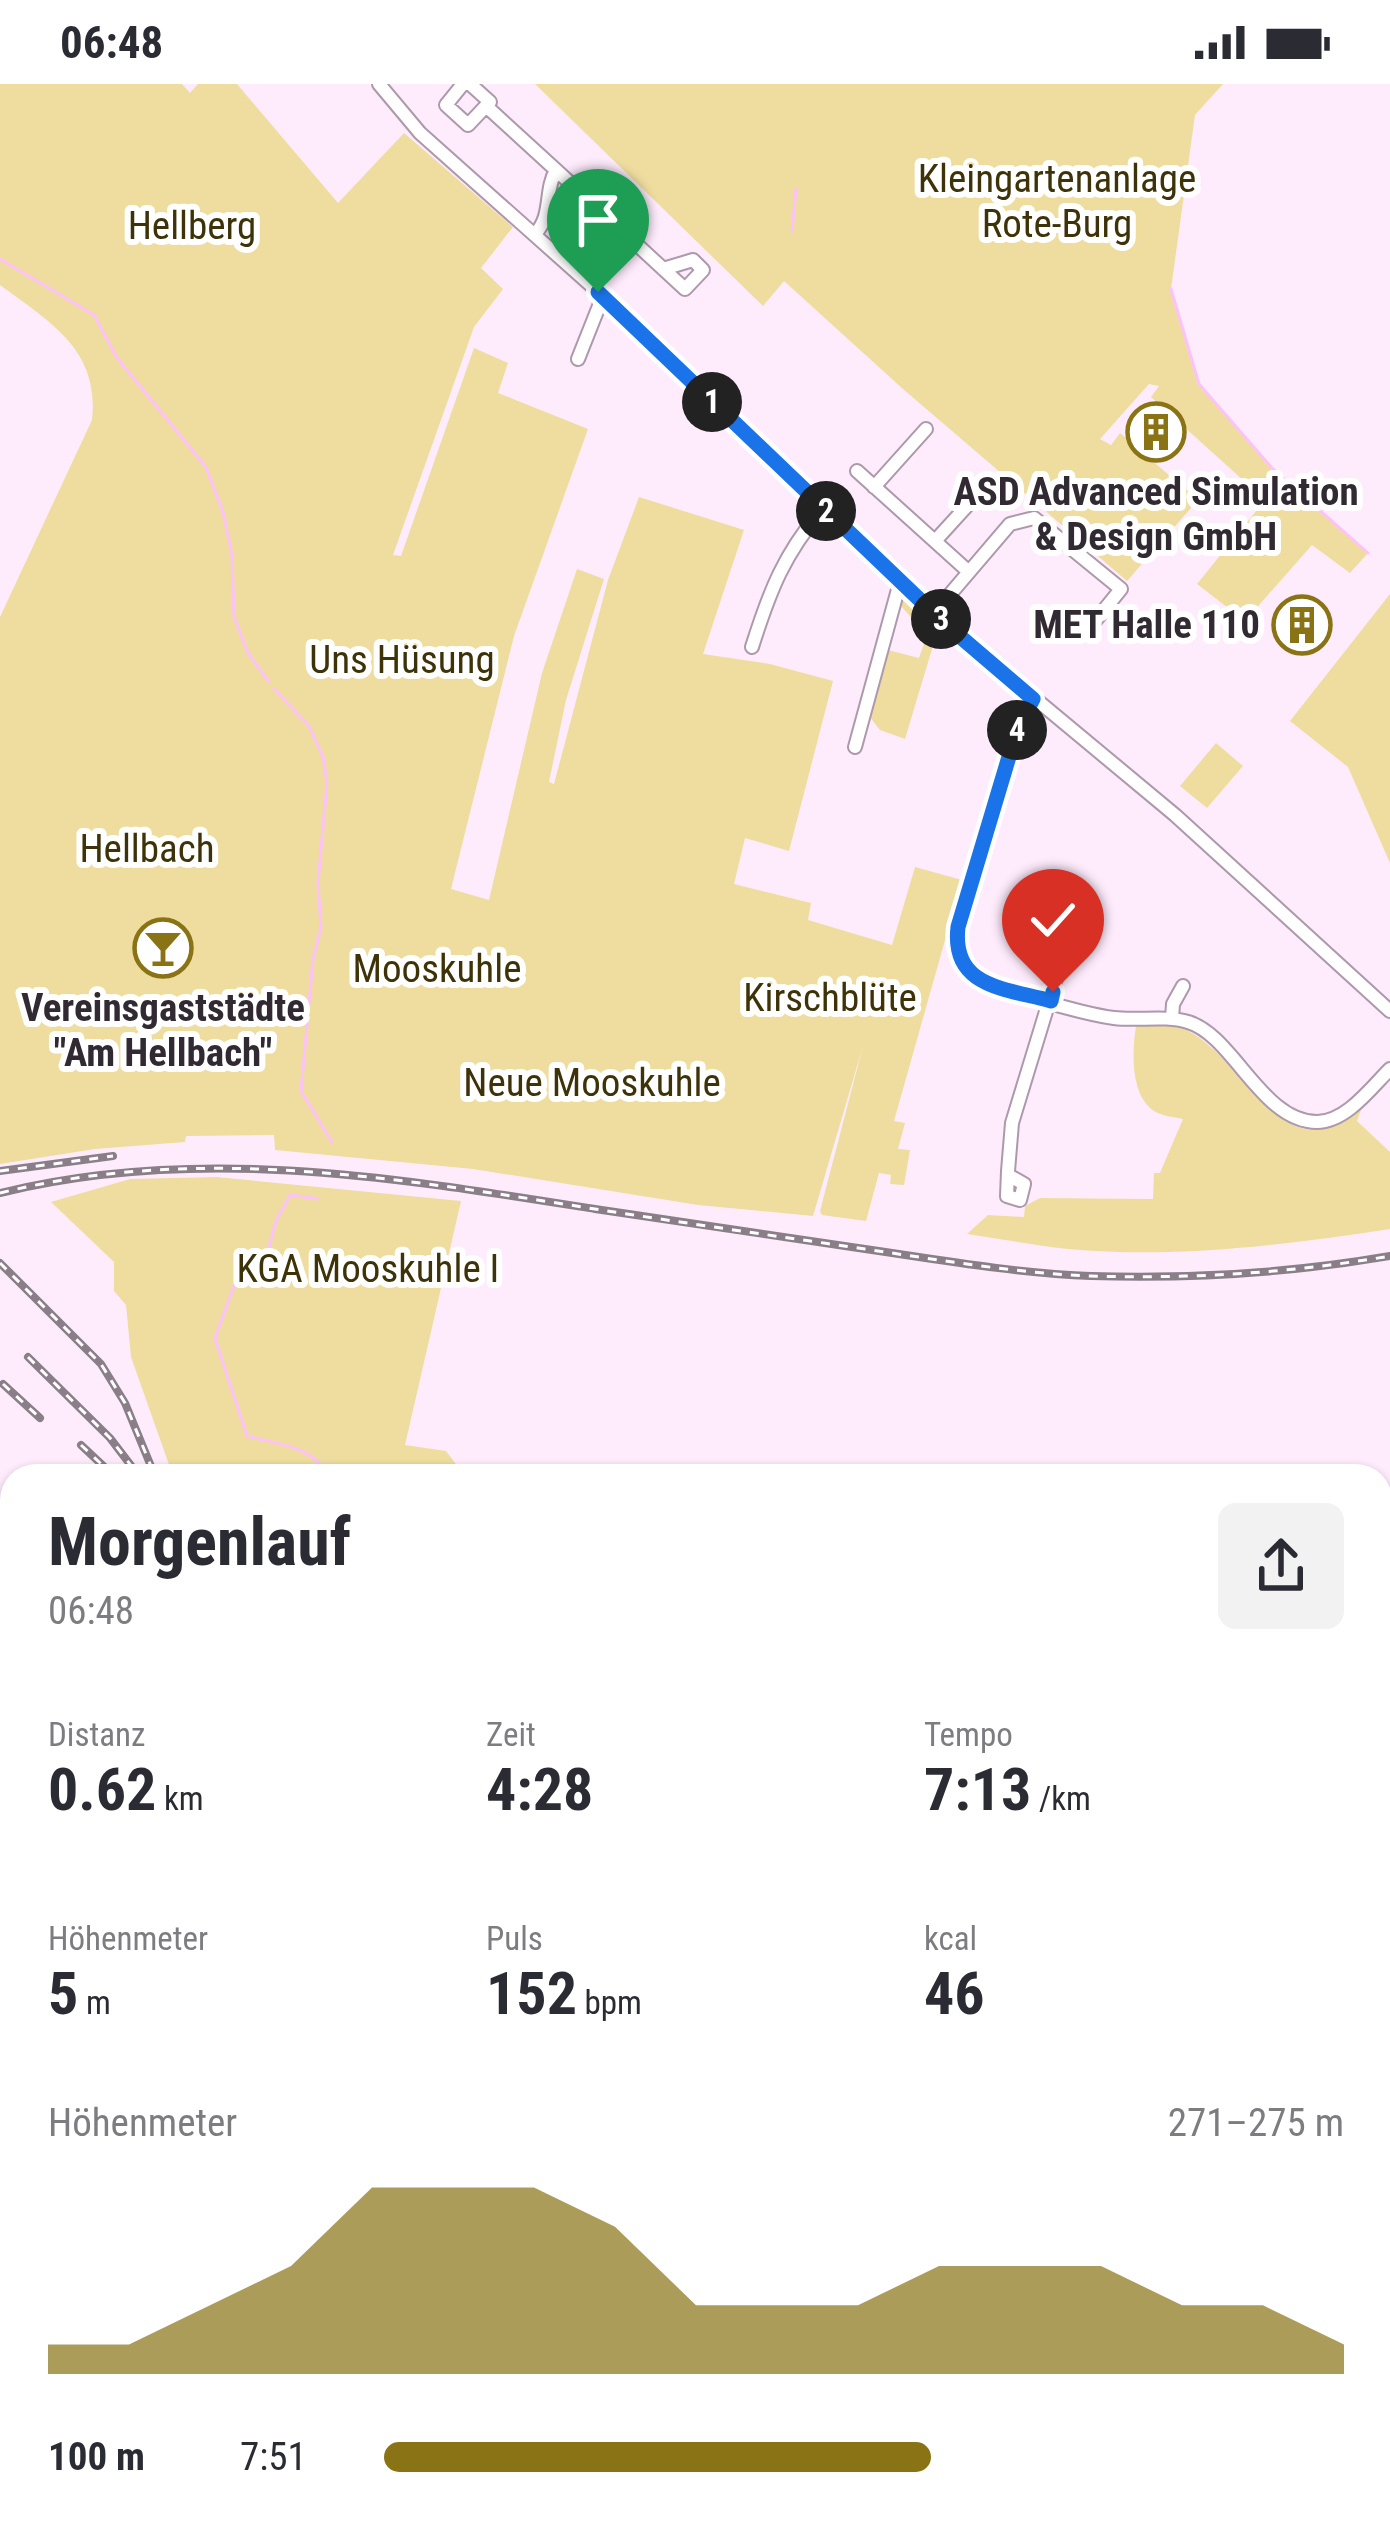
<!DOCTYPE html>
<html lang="de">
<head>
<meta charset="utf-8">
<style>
	:root { --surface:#fff; --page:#f2f2f3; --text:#2b2b33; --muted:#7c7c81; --accent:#8a7315 }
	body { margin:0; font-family:"Roboto Condensed",sans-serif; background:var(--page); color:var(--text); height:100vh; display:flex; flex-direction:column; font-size:45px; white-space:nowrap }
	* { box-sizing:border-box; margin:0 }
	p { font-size:39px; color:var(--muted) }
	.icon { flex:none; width:66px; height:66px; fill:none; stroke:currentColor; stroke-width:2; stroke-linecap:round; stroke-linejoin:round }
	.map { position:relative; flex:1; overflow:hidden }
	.panel { position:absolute; left:0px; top:1380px; width:1392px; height:1065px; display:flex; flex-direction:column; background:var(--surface); border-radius:36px 36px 0 0; box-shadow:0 3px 9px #0004 }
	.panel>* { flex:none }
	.pin { position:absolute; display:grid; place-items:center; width:102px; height:102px; color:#fff; margin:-123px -51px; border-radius:50% 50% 50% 0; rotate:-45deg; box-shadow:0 0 12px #0007 }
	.pin .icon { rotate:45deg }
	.km { position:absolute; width:60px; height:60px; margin:-30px; border-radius:50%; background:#222; color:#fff; font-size:33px; line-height:60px; text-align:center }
	.round { display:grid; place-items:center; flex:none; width:126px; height:126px; border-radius:18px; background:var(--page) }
	.head { display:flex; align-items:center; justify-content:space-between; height:204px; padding:0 48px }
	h1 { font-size:66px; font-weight:700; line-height:90px }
	.metrics { display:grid; grid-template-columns:repeat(3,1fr); gap:18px; height:204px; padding:12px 48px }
	.metrics div { display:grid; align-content:center }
	.metrics b { font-size:60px; font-weight:700 }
	.metrics small { font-size:33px; font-weight:400 }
	.metrics p { font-size:33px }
	.chart { height:336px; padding:24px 48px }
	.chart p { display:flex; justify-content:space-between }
	.chart svg { width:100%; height:216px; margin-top:12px; fill:var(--accent); opacity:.7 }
	ul { padding:0 48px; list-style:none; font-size:39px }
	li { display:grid; grid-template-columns:192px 144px 1fr; align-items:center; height:90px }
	li i { height:30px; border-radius:15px; background:var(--accent) }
	.status { display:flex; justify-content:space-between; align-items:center; height:84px; padding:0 60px; background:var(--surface); direction:ltr }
	.status svg { height:33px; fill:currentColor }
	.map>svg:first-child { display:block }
</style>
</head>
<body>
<div class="status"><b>06:48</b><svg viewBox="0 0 49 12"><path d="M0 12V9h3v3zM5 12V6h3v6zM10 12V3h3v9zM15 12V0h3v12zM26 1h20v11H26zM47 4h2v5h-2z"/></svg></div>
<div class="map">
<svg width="1390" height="2444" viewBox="0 0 1390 2444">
	<rect width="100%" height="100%" fill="#feecfd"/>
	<path fill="#efdd9f" d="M0,0H182L190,9L198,0H237L338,119L404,49L513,143L481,184L503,205L474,243L393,471L401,472L474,264L508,279L498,309L588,345L514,552L451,805L489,816L542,589L577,485L604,495L566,616L549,698L554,700L608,496L639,413L744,446L703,570L770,580L833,597L789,767L745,754L734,800L811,819L808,836L892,861L915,783L962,796L894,1037L905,1039L898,1065L910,1066L904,1101L890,1100L891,1091L879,1089L866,1137L822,1131L820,1127L863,962L813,1132L698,1121L473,1085L275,1066L274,1051L186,1052L185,1058L95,1065L0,1080V533L92,336C100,266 50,238 0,201Z
		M535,0H1223L1195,31L1171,205L1199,300L1272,384L1368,469L1350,489L1312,461L1245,537L1197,500L1265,416L1151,313L1159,302L1149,300L1100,355L1111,361L1120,349L1198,416L1127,497L903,305L784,197L763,222Z
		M900,510L938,545L905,655L880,646L869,632L888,566L919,574L927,551L900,521Z
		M1390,510V779L1348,683L1290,637Z
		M1216,659L1243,682L1207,724L1180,702Z
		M1171,940C1245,959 1277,1100 1362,1023L1357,1037L1390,1068V1145C1284,1161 1176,1175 1068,1165C1034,1161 1001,1155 967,1150L988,1131L1024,1133L1025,1122L1040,1114L1153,1115L1154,1089H1160L1183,1035C1174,1033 1162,1032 1154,1027C1130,1011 1132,967 1136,942Z
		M217,1093L461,1117L405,1361L446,1367L465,1392H173L131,1273L126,1221L114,1207V1178L51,1118L130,1095Z
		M1380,1694L1390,1698V2444H0V2061L3,2060L12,2073V2433H1380Z"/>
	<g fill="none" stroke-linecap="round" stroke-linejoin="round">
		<path stroke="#fcc2f9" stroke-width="3" d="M792,147L796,105
			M0,175L94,231L117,274L206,383L223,428L232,471L234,533L248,569L269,598
			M1171,205L1199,300L1272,384L1368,469
			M274,605L309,642L323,673L327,699L318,799L321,843L313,875L301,1007L332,1058
			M319,1115L290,1111L276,1137L269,1163L235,1199L215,1254L247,1352C279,1361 313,1361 328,1392
			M1380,1834L1390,1798
			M0,2158L12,2171
			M256,2433L266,2444
			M351,2433L362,2444
			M519,2433L533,2444"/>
		<g stroke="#ad98ac" stroke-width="16">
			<path id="minor" d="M379,0L420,49L603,212L943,538L1175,731L1390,927
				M463,0L446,21L468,41L486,22
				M470,0L490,18L486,22L556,86C544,107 553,131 535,150
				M556,86L685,205L703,186L693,176L663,185
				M578,275L603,212
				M857,387L969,488
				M874,403L926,345
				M935,457L986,401
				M934,529L1010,440L1034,434L1121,505L1091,542
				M752,563C770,506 784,470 823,424
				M1033,615L1017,647L958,843C956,855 954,868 960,879C972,901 1087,931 1114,934C1138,937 1165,931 1188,938C1233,951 1262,1038 1317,1038C1346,1038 1371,1004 1390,985
				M855,663L900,498
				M1172,935L1173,920L1183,902
				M1008,1091L1024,1100L1020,1116L1007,1112L1008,1087L1012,1039L1083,806
				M0,1454L12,1463
				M0,2043L12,2036"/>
		</g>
		<g stroke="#ad98ac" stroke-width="21">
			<path id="tertiary" d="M1380,1532L1390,1529"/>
		</g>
		<use href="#minor" stroke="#fff" stroke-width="12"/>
		<use href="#tertiary" stroke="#fff" stroke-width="16"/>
		<g stroke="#8a7e89" stroke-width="8">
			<path id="rail" d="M0,1087L113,1072
				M0,1109C197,1060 398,1094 595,1125C685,1139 775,1152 865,1165C940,1176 1015,1189 1091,1192C1191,1195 1291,1189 1390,1172
				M0,1179L101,1280L125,1319L155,1392
				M28,1273L110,1354L139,1392
				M3,1300L40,1334
				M81,1361L114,1392
				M0,1490L12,1495
				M0,1512L12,1516
				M1380,1689L1390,1692"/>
		</g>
		<use href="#rail" stroke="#fff" stroke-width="3" stroke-dasharray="9" stroke-linecap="butt"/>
	</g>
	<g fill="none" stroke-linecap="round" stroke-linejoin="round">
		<g stroke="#fff" stroke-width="24">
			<path id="route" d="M598,208L943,538L1033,615L1017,646L958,843C951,903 1004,904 1051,917L1053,908"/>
		</g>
		<use href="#route" stroke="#1a73e8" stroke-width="15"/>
	</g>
	<defs>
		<g id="building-ring" transform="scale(3)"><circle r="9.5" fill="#fff" stroke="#8a7315" stroke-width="1.5"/><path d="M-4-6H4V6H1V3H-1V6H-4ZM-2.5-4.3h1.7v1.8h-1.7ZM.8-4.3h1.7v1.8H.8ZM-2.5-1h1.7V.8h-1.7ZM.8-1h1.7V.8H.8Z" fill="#8a7315"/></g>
		<g id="bar-ring" transform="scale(3)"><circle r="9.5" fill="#fff" stroke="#8a7315" stroke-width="1.5"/><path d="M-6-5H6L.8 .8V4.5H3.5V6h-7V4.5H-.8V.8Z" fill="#8a7315"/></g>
	</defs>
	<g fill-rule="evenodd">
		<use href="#building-ring" x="1156" y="348"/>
		<use href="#building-ring" x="1302" y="541"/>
		<use href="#bar-ring" x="163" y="864"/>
	</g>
	<g text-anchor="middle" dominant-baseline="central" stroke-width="12" stroke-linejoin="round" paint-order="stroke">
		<g font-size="39" fill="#3e3308" stroke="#fff">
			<text x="1057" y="95">Kleingartenanlage<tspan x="1057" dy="45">Rote-Burg</tspan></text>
			<text x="192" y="142">Hellberg</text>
			<text x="402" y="576">Uns Hüsung</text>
			<text x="147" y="765">Hellbach</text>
			<text x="437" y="885">Mooskuhle</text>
			<text x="830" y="914">Kirschblüte</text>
			<text x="592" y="999">Neue Mooskuhle</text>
			<text x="368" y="1185">KGA Mooskuhle I</text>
		</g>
		<g font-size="39" font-weight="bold" fill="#322a32" stroke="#fff">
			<text x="1156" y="408">ASD Advanced Simulation<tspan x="1156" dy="45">&amp; Design GmbH</tspan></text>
			<text x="1260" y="541" text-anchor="end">MET Halle 110</text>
			<text x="163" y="924">Vereinsgaststädte<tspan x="163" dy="45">"Am Hellbach"</tspan></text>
		</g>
	</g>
</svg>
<div class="pin" style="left:598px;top:208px;background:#1e9e55"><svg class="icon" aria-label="arrive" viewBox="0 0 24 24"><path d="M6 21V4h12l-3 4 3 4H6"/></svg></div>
<div class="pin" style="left:1053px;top:908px;background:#d93025"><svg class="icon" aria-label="check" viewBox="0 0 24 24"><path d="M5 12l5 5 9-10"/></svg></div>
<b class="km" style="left:712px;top:318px">1</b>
<b class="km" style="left:826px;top:427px">2</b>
<b class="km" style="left:941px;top:535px">3</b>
<b class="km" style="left:1017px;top:646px">4</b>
<section class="panel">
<div class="head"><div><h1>Morgenlauf</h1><p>06:48</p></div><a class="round"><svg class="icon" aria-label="share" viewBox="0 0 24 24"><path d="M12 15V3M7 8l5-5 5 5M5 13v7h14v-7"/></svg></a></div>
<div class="metrics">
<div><p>Distanz</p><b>0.62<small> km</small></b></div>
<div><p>Zeit</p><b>4:28</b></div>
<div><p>Tempo</p><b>7:13<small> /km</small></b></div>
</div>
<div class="metrics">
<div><p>Höhenmeter</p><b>5<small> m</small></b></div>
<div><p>Puls</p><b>152<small> bpm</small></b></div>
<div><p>kcal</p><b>46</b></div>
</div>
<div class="chart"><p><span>Höhenmeter</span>271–275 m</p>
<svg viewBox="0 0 160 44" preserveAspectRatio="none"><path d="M0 44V38L10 38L20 30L30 22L40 6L50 6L60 6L70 14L80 30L90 30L100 30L110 22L120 22L130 22L140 30L150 30L160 38V44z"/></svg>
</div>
<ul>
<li><b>100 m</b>7:51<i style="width:57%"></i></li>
</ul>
</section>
</div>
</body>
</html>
